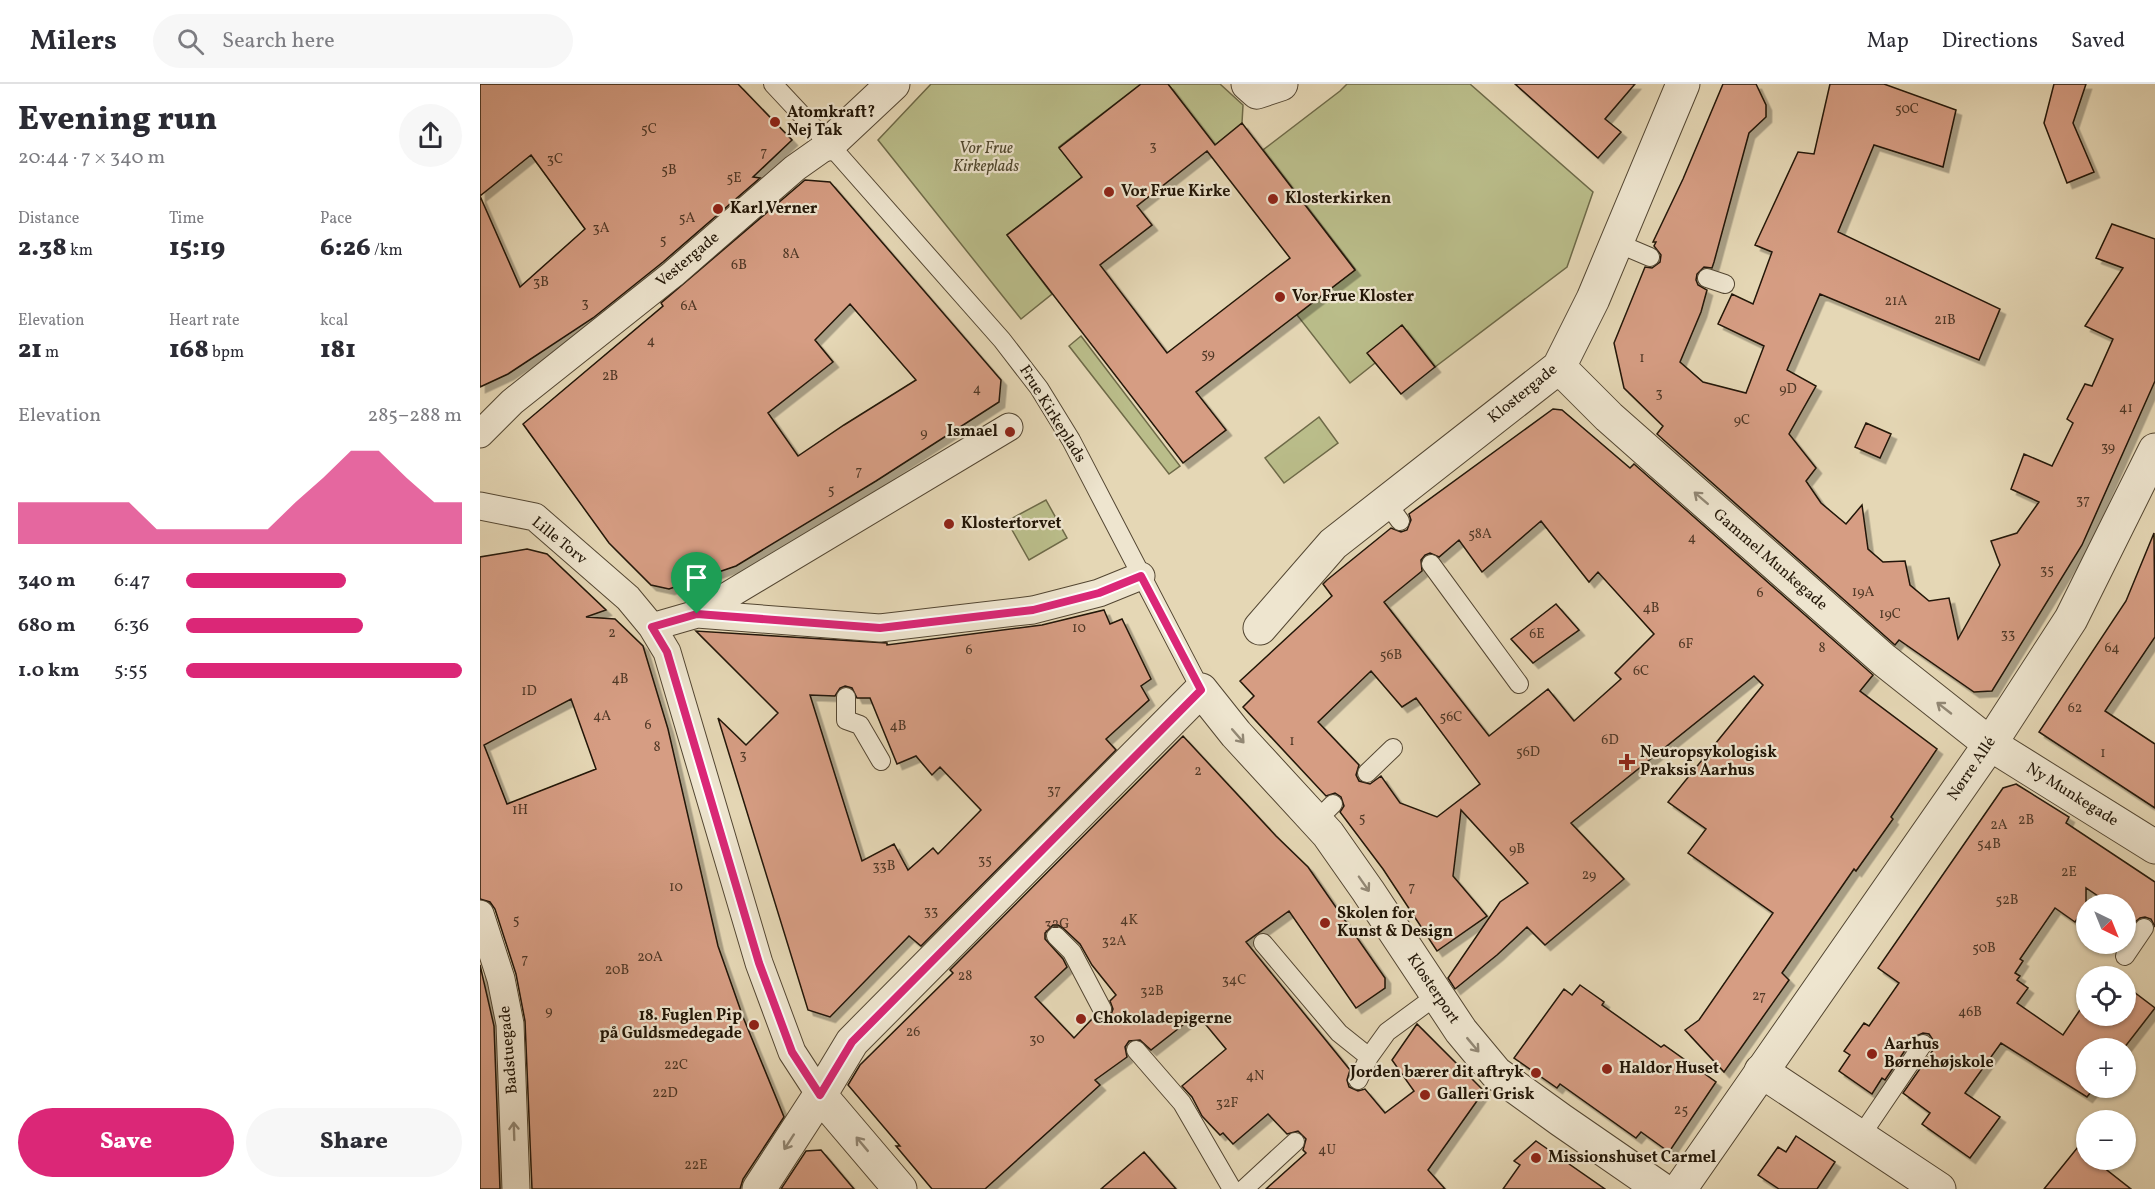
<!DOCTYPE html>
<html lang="en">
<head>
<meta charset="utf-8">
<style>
	:root { --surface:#fff; --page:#f7f7f7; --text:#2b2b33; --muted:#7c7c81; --line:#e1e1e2; --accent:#db2777 }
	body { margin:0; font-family:Vollkorn,serif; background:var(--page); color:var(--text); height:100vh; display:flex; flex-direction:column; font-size:22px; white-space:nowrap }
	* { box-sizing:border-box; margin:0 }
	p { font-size:20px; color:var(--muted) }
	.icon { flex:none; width:33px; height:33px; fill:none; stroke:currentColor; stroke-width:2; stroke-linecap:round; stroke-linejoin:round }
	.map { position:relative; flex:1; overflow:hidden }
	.side { display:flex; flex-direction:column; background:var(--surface); width:480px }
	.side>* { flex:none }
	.needle { width:39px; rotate:137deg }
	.fabs { position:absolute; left:1596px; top:810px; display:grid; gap:12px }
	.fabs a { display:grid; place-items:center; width:60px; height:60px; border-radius:50%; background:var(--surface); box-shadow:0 2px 4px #0004; font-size:30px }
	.pin { position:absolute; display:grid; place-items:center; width:51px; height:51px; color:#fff; margin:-62px -26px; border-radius:50% 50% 50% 0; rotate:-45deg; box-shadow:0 0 6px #0007 }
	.pin .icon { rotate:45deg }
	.round { display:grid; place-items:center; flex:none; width:63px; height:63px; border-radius:32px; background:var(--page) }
	.overview { display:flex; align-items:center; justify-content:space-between; height:102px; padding:0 18px }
	h1 { font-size:33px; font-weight:800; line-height:45px }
	.figures { display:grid; grid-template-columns:repeat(3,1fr); gap:9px; height:102px; padding:6px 18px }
	.figures div { display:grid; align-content:center }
	.figures b { font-size:26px; font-weight:800 }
	.figures small { font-size:16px; font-weight:400 }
	.figures p { font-size:16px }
	.chart { height:168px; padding:12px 18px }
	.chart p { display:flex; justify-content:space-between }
	.chart svg { width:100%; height:108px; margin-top:6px; fill:var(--accent); opacity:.7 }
	.cta { display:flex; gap:12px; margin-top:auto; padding:12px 18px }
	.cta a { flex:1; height:69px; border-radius:36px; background:var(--accent); color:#fff; font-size:24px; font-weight:800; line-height:69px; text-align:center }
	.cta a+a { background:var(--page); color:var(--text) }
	ul { padding:0 18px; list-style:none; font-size:20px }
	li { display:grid; grid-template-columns:96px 72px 1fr; align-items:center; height:45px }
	li i { height:15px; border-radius:8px; background:var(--accent) }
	header { display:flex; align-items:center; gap:36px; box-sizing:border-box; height:84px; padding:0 30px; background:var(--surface); border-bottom:2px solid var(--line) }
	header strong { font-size:28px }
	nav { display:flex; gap:33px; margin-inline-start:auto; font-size:21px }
	.search { width:420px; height:54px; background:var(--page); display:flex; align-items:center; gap:15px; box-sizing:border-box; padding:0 21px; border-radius:33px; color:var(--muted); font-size:22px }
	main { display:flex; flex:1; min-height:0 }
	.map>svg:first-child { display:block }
</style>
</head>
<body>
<header>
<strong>Milers</strong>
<div class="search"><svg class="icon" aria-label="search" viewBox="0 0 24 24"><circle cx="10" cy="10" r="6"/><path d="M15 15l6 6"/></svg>Search here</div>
<nav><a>Map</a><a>Directions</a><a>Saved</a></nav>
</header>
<main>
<section class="side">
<div class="overview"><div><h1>Evening run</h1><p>20:44 · 7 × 340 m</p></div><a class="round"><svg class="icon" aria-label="share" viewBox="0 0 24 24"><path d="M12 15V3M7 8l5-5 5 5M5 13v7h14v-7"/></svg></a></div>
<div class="figures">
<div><p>Distance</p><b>2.38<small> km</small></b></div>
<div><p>Time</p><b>15:19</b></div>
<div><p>Pace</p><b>6:26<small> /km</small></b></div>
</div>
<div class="figures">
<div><p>Elevation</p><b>21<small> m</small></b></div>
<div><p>Heart rate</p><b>168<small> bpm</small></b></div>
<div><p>kcal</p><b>181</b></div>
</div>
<div class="chart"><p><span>Elevation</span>285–288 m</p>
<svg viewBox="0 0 160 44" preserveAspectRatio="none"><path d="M0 44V27L10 27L20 27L30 27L40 27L50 38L60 38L70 38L80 38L90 38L100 27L110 17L120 6L130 6L140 17L150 27L160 27V44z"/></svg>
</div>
<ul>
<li><b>340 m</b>6:47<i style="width:58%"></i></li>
<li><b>680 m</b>6:36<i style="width:64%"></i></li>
<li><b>1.0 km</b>5:55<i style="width:100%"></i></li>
</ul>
<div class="cta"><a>Save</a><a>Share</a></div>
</section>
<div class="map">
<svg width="1675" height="1105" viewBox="0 0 1675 1105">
	<defs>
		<filter id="shadow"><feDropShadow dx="5.5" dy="5.5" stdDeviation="0" flood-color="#0004"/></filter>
	</defs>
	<rect width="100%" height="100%" fill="#e5d7b5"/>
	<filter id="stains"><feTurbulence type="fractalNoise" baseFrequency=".00333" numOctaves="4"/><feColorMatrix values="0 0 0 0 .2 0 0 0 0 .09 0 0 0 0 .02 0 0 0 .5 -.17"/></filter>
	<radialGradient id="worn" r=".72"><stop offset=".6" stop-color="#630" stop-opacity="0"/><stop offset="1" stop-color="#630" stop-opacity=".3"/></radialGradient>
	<path fill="#babd8a" stroke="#6e6a48" stroke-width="1.5" d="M451,0H661L579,63L602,93L527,151L572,210L541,235L398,56Z
		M688,0H740L763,21L762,39L735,61Z
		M867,0H990L1113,108L1087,183L955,283L921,242L895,279L870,299L817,231L875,185L783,66L860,7Z
		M601,252L700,382L689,390L589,262Z
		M839,333L858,359L804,399L785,374Z
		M566,416L587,454L549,476L527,437Z"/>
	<path fill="#d69d83" stroke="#221607" stroke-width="1.5" fill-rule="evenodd" filter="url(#shadow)" d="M0,0H258L312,56L273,93L280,94L183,178L113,234L28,290L0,303ZM51,71L105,145L40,203L0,112Z
		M661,0H688L735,61L762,39L875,186L716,308L746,346L703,379L527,151L602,93L579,64ZM727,67L810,174L687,269L620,181L672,141L657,122Z
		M1035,0H1155L1125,35L1141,48L1118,74Z
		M1243,0H1276L1286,21V33L1269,49L1234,178L1232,184L1224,183L1217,190L1216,196L1218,201L1227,206L1221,228L1200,278L1223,298L1266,309L1284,262L1238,240L1252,210L1273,220L1292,168L1275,161L1318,68L1334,70L1350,0H1404L1476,26L1463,83L1394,61L1358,148L1520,225L1499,276L1340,210L1307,286L1336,302L1309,350L1336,384L1326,397L1341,419L1366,440L1382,421L1388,465L1403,478L1425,477L1430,501L1449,517L1469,514L1478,555L1520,481L1511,457L1537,449L1559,418L1531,405L1544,370L1572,382L1593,339L1587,335L1605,300L1612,302L1633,255L1605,242L1643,184L1616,174L1632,140L1675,155V297L1602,461L1512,607L1494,608L1419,556L1415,561L1177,350L1183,342L1144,304L1134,259L1165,183L1172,184L1180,178L1181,171L1174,162L1176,158H1173L1203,95Z
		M1574,0H1606L1593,39L1614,88L1587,99L1564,39Z
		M325,96L350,98L521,296L519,318L396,397L256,482L189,505L171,501L129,459L43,340L183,222L181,219ZM370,220L436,296L364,341L318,372L288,329L353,278L335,256Z
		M922,241L955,283L921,310L887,269Z
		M1073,325L1082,326L1150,384L1154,380L1393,591L1380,607L1457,665L1411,733L1413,735L1376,787L1374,785L1302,889L1309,896L1244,988L1205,946L1219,936L1293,829L1208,769L1226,745L1188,718L1283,601L1274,592L1091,739L1144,795L1065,861L1047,843L1017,871L975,905L968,894L1020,818L1048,799L981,726L973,792L1007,832L957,867L903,785L860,728L864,722L861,713L855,709L846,712L763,623L774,612L760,597L852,512L843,500L847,496L911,444L921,448L927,446L931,436L929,430ZM1061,437L1109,498L1118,488L1174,550L1135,589L1141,595L1094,637L1068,605L1009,652L904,518L942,487L941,476L945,471L950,469L959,473L979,456L1002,488ZM891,587L922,623L936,614L1000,700L957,733L920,719L901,692L890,700L879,697L876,691L879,681L838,638Z
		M1386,339L1411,350L1400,374L1375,363Z
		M1674,449L1675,553L1625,627L1675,660V724L1559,648L1646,517Z
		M47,465L67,470L126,526L106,533L135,535L163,562L188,645L238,862L263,933L304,1033L263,1095L260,1105H52L45,937L36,890L15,825L10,818L0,815V473ZM91,615L116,685L27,720L4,661Z
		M1076,520L1099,546L1053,579L1031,555Z
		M624,526L630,540L642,535L671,595L661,602L669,616L626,655L636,666L441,862L429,852L350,933L328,926L238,634L266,661L298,629L216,547L407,559V561L562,541ZM365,602L372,604L377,614H390L417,680L436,672L452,691L460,683L501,726L458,770L453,764L428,786L414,760L382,777L330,611L355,612L360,604Z
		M703,652L796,752L828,783L905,894V904L876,924L809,827L766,858L870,986L867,996L869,1003L878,1007L885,1005L905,1029L934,1007L912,976L937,940L1004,1007L948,1086L965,1105H786L826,1069L823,1066L826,1055L818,1047L807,1050L788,1030L753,1060L743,1049L740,1051L722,1032L712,1013L702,1002L746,965L717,930L671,966L660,956L649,957L645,963L647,973L615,996L620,1001L505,1105H452L416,1062H420L368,1001L380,981L473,889L470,886ZM573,841H578L583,844L600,860L612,881L636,911L630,917L633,925L631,931L622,936L614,933L594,954L555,913L587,883L583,875L565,855V849Z
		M1536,700L1589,733L1586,739L1675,798V843L1671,835L1665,833L1660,834L1655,838L1646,831V820H1630L1606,804V822L1595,838L1575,824L1540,875L1543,877L1535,889L1540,892L1537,896L1548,904L1537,919L1583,951L1606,917V932H1646V902L1675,924L1644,964H1606V1004H1614L1607,1013L1521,959L1485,1009L1520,1033L1490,1074L1442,1040L1450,1029L1423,1009L1453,966V956L1449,950L1443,949L1434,953L1405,996L1402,994L1392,1010L1359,987L1370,971L1364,967L1384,939L1389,942L1419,899L1398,884L1523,704Z
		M0,881L14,942L20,1105H0Z
		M1100,901L1124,918L1122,921L1181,963L1184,961L1236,998L1189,1068L1161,1048L1156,1054L1080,1000L1077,1004L1034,974L1084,905L1092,911Z
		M1316,1052L1355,1078L1337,1105H1299L1278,1091L1298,1063L1306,1068Z
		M1056,1057L1125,1105H1023L1040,1081L1034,1077Z
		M1598,1063L1606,1069V1076H1614L1651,1105H1564Z
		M341,1066L374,1105H301L326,1067Z
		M664,1068L696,1105H621Z"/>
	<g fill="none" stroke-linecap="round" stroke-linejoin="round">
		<g stroke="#534632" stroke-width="20">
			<path id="service" d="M293,0L349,60L522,256L559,304L591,356L721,606
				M1137,159L1170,173
				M1227,194L1245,200
				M906,418L920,437
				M951,480L1039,600
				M366,613V636L380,641L401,677
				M887,689L913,664
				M836,737L853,720
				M576,852L592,868L622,925
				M783,859L859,949L889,973
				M1645,872L1664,844
				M656,966L702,1019L752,1105
				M878,996L889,973L907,948L956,912
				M1380,1053L1443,960
				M764,1105L815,1058"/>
		</g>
		<g stroke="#534632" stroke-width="29">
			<path id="pedestrian" d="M529,343L217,530L400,544L553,526L619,509L661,492
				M0,350L32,318L193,190L315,84L349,60
				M0,422L55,433L148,514L172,543L187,568L279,879L312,968L340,1011
				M172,543L217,530
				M0,830L21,895L30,940L36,1105"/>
		</g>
		<g stroke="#534632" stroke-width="35">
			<path id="minor" d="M768,0L777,8L801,0
				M349,60L413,0
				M1079,283L1129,333L1404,576L1510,660L1675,763
				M780,544L853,460L1079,283L1113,215L1203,0
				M1281,987L1459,1105
				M340,1011L420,1105
				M279,1105L340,1011L372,958L721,606L756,650L848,750L888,807L981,947L1016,989L1081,1036L1181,1105"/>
		</g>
		<g stroke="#534632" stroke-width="35">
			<path id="tertiary" d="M1200,1105L1510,660L1591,535L1675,366"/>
		</g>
		<use href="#service" stroke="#eee5cf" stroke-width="18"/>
		<use href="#pedestrian" stroke="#eee5cf" stroke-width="27"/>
		<use href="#minor" stroke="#eee5cf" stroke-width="33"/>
		<use href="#tertiary" stroke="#eee5cf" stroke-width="33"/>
	</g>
	<defs><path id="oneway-shaft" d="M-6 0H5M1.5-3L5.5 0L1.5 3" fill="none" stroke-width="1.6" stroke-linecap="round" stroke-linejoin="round" transform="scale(1.5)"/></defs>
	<g stroke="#928875">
		<use href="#oneway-shaft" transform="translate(1221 414) rotate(-139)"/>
		<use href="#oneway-shaft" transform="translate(1464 624) rotate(-142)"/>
		<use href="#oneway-shaft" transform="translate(758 652) rotate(49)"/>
		<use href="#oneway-shaft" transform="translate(884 800) rotate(55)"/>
		<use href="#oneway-shaft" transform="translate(993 961) rotate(50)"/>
		<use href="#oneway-shaft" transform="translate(34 1047) rotate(-92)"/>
		<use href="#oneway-shaft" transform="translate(309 1058) rotate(123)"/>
		<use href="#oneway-shaft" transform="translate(382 1060) rotate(-130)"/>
	</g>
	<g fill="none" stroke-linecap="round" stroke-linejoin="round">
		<g stroke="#fff" stroke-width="12">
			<path id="route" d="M661,492L721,606L372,958L340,1011L312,968L279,879L187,568L172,543L217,530L400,544L553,526L619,509Z"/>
		</g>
		<use href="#route" stroke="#db2777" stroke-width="8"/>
	</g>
	<g fill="#8f2418" stroke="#eee5cf" stroke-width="2">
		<circle cx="295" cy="38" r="6"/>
		<circle cx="629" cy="108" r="6"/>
		<circle cx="793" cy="115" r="6"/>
		<circle cx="238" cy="125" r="6"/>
		<circle cx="800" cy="213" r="6"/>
		<circle cx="530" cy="348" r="6"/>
		<circle cx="469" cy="440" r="6"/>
		<path d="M1144 669h6v6h6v6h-6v6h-6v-6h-6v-6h6z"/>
		<circle cx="845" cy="839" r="6"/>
		<circle cx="601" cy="935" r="6"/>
		<circle cx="274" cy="941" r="6"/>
		<circle cx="1392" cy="970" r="6"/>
		<circle cx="1127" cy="985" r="6"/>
		<circle cx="1056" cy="989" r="6"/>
		<circle cx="945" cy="1011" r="6"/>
		<circle cx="1056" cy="1074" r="6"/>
	</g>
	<g text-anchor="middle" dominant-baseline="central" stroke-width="4.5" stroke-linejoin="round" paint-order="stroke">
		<g font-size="14" fill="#4f3826">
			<text x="1427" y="25">50C</text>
			<text x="169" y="45">5C</text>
			<text x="673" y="62">3</text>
			<text x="284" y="68">7</text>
			<text x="75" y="75">3C</text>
			<text x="189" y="86">5B</text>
			<text x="254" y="94">5E</text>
			<text x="207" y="134">5A</text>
			<text x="121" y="144">3A</text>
			<text x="183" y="156">5</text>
			<text x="311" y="170">8A</text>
			<text x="259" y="181">6B</text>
			<text x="61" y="198">3B</text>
			<text x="1416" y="217">21A</text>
			<text x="105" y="219">3</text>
			<text x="209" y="222">6A</text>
			<text x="1465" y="236">21B</text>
			<text x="171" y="257">4</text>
			<text x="728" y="270">59</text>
			<text x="1162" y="274">1</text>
			<text x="130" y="292">2B</text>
			<text x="497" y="305">4</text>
			<text x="1308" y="305">9D</text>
			<text x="1179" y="309">3</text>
			<text x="1646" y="324">41</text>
			<text x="1262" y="336">9C</text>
			<text x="444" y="349">9</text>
			<text x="1628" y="363">39</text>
			<text x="379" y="387">7</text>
			<text x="351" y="406">5</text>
			<text x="1603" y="416">37</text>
			<text x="1000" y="450">58A</text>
			<text x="1212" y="454">4</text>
			<text x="1567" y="486">35</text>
			<text x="1383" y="508">19A</text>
			<text x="1280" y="509">6</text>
			<text x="1171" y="524">4B</text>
			<text x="1410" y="530">19C</text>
			<text x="599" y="544">10</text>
			<text x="132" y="549">2</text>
			<text x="1057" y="550">6E</text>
			<text x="1528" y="550">33</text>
			<text x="1206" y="560">6F</text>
			<text x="1342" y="564">8</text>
			<text x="1632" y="564">64</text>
			<text x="489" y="566">6</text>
			<text x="911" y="571">56B</text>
			<text x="1161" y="587">6C</text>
			<text x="140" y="595">4B</text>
			<text x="49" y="607">1D</text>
			<text x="1595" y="624">62</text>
			<text x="122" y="632">4A</text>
			<text x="971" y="633">56C</text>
			<text x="168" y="641">6</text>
			<text x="418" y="642">4B</text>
			<text x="1130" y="656">6D</text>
			<text x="812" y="657">1</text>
			<text x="177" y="663">8</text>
			<text x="1048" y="668">56D</text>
			<text x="1623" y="669">1</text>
			<text x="263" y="671">3</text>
			<text x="718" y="687">2</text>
			<text x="574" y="706">37</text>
			<text x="40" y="726">1H</text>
			<text x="882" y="734">5</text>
			<text x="1546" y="736">2B</text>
			<text x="1519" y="741">2A</text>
			<text x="1509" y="760">54B</text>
			<text x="1037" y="765">9B</text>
			<text x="505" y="776">35</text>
			<text x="404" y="782">33B</text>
			<text x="1589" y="788">2E</text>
			<text x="1109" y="791">29</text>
			<text x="196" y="803">10</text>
			<text x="932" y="803">7</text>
			<text x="1527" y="816">52B</text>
			<text x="451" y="827">33</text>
			<text x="36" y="836">5</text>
			<text x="649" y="836">4K</text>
			<text x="577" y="840">32G</text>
			<text x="634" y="857">32A</text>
			<text x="1504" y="864">50B</text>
			<text x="170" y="873">20A</text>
			<text x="45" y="875">7</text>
			<text x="137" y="886">20B</text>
			<text x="485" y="892">28</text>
			<text x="754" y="896">34C</text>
			<text x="672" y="907">32B</text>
			<text x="1279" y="912">27</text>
			<text x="69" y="927">9</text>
			<text x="1490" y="928">46B</text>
			<text x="433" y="948">26</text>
			<text x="557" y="955">30</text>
			<text x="196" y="981">22C</text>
			<text x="775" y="992">4N</text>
			<text x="185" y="1009">22D</text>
			<text x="747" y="1019">32F</text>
			<text x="1201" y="1026">25</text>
			<text x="847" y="1066">4U</text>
			<text x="216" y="1081">22E</text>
		</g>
		<g font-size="16" font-weight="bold" fill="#221607" stroke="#eee5cf" text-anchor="start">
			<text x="307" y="29">Atomkraft?<tspan x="307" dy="18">Nej Tak</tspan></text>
			<text x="641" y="108">Vor Frue Kirke</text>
			<text x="805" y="115">Klosterkirken</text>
			<text x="250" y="125">Karl Verner</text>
			<text x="812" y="213">Vor Frue Kloster</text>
			<text x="518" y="348" text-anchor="end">Ismael</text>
			<text x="481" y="440">Klostertorvet</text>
			<text x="1160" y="669">Neuropsykologisk<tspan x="1160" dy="18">Praksis Aarhus</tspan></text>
			<text x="857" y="830">Skolen for<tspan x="857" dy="18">Kunst &amp; Design</tspan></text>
			<text x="262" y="932" text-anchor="end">18. Fuglen Pip<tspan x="262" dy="18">på Guldsmedegade</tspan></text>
			<text x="613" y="935">Chokoladepigerne</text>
			<text x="1404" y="961">Aarhus<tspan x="1404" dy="18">Børnehøjskole</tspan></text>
			<text x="1139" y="985">Haldor Huset</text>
			<text x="1044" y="989" text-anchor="end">Jorden bærer dit aftryk</text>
			<text x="957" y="1011">Galleri Grisk</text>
			<text x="1068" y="1074">Missionshuset Carmel</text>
		</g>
		<g font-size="16" font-style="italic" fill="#50482e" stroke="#eee5cf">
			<text x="506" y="65">Vor Frue<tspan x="506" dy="18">Kirkeplads</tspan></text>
		</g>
		<g font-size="16" fill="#221607" stroke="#eee5cf">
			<text transform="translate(208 176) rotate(-40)">Vestergade</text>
			<text transform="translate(1043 310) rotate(-39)">Klostergade</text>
			<text transform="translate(572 330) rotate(58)">Frue Kirkeplads</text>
			<text transform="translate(79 457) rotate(39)">Lille Torv</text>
			<text transform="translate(1290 476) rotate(41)">Gammel Munkegade</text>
			<text transform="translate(1492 685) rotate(-56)">Nørre Allé</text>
			<text transform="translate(1592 711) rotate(32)">Ny Munkegade</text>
			<text transform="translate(953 905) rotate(56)">Klosterport</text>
			<text transform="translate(29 966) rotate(-95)">Badstuegade</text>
		</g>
	</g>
	<rect width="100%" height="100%" filter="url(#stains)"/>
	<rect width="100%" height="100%" fill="url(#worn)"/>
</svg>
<div class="fabs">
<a><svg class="needle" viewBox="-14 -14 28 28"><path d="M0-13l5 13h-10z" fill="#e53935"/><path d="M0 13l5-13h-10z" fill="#7c7c81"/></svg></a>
<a><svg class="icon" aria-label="locate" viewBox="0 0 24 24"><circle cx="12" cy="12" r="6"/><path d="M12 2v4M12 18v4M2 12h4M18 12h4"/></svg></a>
<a>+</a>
<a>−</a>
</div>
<div class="pin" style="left:217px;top:530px;background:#1e9e55"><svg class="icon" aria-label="arrive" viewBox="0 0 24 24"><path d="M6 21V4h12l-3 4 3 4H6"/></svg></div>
</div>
</main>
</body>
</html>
